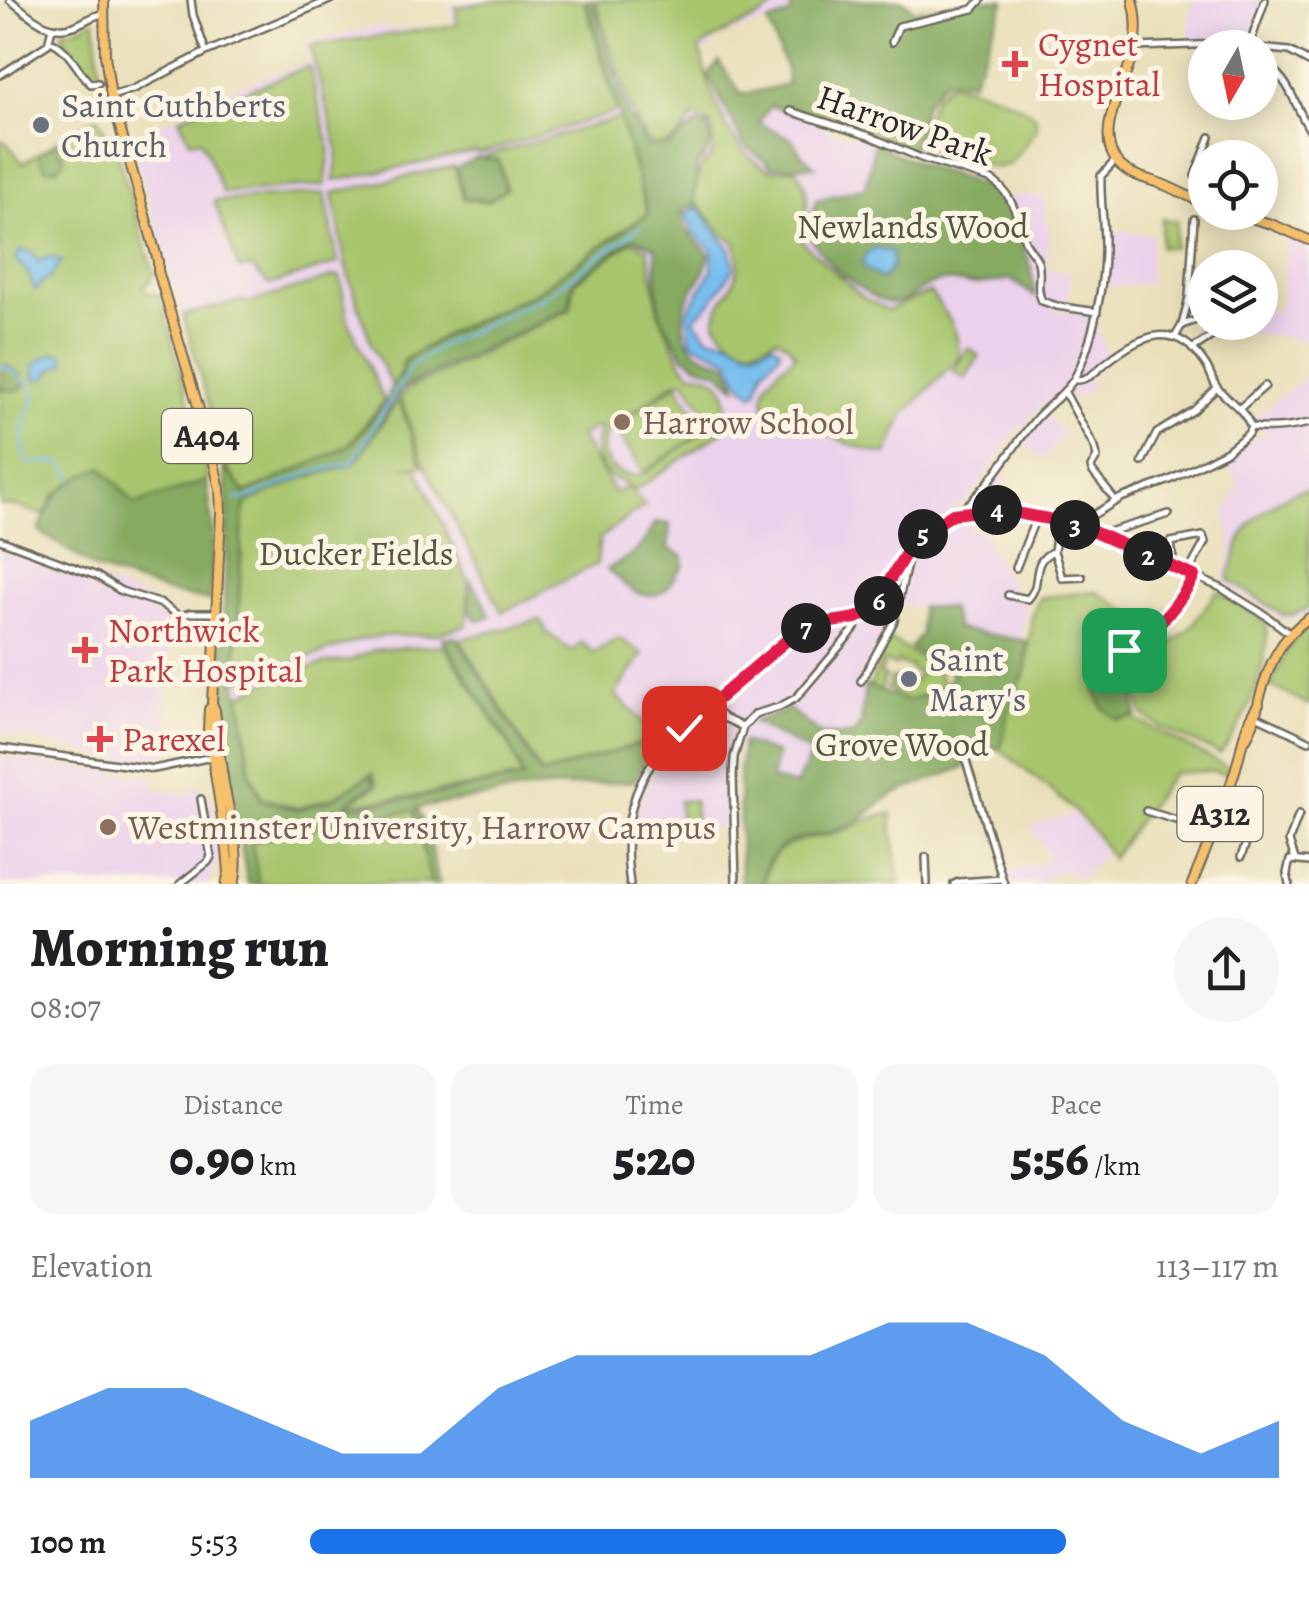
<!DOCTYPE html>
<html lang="en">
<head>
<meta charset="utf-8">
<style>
	:root { --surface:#fff; --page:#f6f6f6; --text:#202124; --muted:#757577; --accent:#1a73e8 }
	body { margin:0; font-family:Alegreya,serif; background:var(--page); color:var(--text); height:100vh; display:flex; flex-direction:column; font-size:38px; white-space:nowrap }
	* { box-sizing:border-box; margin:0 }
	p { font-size:32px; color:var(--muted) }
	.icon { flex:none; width:55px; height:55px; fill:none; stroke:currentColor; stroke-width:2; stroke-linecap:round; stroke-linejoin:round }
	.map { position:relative; height:884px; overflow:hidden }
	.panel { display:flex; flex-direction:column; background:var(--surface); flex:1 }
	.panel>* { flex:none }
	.needle { width:65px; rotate:189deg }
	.fabs { position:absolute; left:1188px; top:30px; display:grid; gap:20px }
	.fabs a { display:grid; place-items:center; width:90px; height:90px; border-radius:50%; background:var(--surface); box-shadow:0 5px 25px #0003; font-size:50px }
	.pin { position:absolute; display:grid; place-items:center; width:85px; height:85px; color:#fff; margin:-42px; border-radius:20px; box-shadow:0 5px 15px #0006 }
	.km { position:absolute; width:50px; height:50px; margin:-25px; border-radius:50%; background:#222; color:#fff; font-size:28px; line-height:50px; text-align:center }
	.round { display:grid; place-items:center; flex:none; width:105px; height:105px; border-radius:52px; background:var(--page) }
	.head { display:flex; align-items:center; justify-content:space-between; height:170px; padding:0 30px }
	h1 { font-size:55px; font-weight:800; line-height:75px }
	.figures { display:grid; grid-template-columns:repeat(3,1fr); gap:15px; height:170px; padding:10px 30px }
	.figures div { display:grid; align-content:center; border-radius:25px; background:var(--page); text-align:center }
	.figures b { font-size:50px; font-weight:800 }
	.figures small { font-size:28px; font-weight:400 }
	.figures p { font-size:28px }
	.chart { height:280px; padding:20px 30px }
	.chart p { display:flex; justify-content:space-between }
	.chart svg { width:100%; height:180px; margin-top:10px; fill:var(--accent); opacity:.7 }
	ul { padding:0 30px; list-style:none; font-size:32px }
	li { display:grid; grid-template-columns:160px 120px 1fr; align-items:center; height:75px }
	li i { height:25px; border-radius:12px; background:var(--accent) }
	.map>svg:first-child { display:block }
</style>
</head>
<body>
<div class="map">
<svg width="1309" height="884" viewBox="0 0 1309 884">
	<rect width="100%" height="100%" fill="#fcf5e5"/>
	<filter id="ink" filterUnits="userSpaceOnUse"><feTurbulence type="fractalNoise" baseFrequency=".01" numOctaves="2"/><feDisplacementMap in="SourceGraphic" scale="20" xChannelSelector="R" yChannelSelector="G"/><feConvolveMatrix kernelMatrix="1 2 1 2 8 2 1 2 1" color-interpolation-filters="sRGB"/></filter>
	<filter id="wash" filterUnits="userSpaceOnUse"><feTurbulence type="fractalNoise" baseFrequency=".0048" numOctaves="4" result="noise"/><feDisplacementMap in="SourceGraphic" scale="40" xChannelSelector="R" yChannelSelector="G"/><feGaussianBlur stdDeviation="2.25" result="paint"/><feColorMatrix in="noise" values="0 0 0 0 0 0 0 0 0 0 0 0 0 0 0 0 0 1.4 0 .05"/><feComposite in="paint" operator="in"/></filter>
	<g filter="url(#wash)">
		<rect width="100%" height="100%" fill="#e9dfba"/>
		<path fill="#ebd1eb" d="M473,0H790L796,13L711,39L714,47L694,56L723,106L765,87L779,103L813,118L811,123L827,127V131L865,139L920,163L975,179L992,189L1000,199L1024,195L1044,196L1047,228L1050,229L1046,270L1070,272L1068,304L1055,303V309L1092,314L1109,360L1088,380L1093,387L1078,398L1074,395L1070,398L1063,391L1026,419L1036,426L1044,414L1065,434L1043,460L1024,443L1032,431L1021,425L967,501L949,511V520L967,516L972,532L985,528L988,546L1019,596L1027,604L1022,640L956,629L949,608L902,606L901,600L907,576L901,580L891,619L865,669L858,674L859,680L870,689L853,738L798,789L737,771L740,739L734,733L729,753L732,781L733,825L634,842L637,812L646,787L657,766L685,735L705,717L703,704L661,742L660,738L537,778L240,821L227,759L220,696L228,495L234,491L131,141L221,93L269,75L311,62L306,44L372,27L408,29L453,26L451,4Z
			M1192,0H1264L1247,45L1220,42L1188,43Z
			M1112,230L1152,234L1149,284L1108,287Z
			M1287,236L1309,245V339L1303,341L1292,337L1247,333L1242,328V323L1260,322V310H1280Z
			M1309,374V611L1302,616L1284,620L1223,583L1232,550L1226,514L1239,483L1224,459L1247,440L1267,434L1255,418Z
			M998,472L1008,481L976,510L969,505Z
			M0,543L150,600L173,615L176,625L164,675L170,751L143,766L0,732Z
			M0,757L155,777V789L180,793L192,794L195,784L212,798L220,855L208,884H0Z
			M1074,814L1095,837L1104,855L1079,880L1069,872L1059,870L1042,884H1006L1003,874L1049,859L1031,825Z"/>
		<path fill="#a7c56d" stroke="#69784c" stroke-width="2.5" fill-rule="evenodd" d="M498,0H584L617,112L481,153L474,152L334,181L338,150L310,46L457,25L456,7Z
			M595,0H785C759,22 726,27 700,49C707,87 730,156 771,170C778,172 788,169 795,168C814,189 805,217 803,243L861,296L888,310L930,292C946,313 960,330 959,358L904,415L887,454C860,452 822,432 798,418L784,423L771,419C753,387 772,374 796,355L788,345L777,338C769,341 760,347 752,348C737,349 723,333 715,323C719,287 748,288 735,242L724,235L694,200L700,169L710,158L713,151V127L701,119L693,117C683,133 676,144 657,147L646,141L630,107Z
			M93,20H95L100,74L93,76L62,35V32L78,28Z
			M309,66L330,150L325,185L223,193L201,139L190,141L179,118Z
			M949,83C980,88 1009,98 1035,115L1037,129L1010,164L995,168L915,142L934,98Z
			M98,117L117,153L154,274L150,281L143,286L146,292L159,295L161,300L207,466V481L135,504L55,493L44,515L15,506L0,505V140L7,143L23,163C48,148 72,130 98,117Z
			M620,118L647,213L534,293L449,332L404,360L400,375L392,386L372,346L346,268L333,193L454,166L463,199L487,202L507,189L499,160L484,158L485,156Z
			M325,193L338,263L269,285L251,267L239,269L214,201Z
			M1162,219L1177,221L1174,248L1160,247Z
			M632,241L648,249L659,314L683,366H686L690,372C726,373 734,398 721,427L723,431L634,491C628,482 623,484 614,479C595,468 592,447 600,428L598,426L580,437L615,493L628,487L645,505L600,538L597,564L502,612L422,460L400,397L406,390L570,310L575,282ZM684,380L714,423L712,426L644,474C613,481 594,458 608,430L674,383Z
			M335,276L340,277L348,320L384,401L348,445L321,460L245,493L227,468L183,315L241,301L249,303Z
			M968,348L979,356L965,379L953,371Z
			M677,384L707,429L644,472L614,427Z
			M399,400L422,466L402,467L417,468L468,580L467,625L437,634L382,636L363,639L236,682L243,515L247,503L301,479L352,465Z
			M1309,489V608L1291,615H1283L1228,579C1233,565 1237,547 1244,533C1256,513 1286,492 1309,489Z
			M1095,591L1138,617L1105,661L1112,658L1121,675L1117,677C1127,689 1125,707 1135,719L1233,770L1231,775L1210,771L1173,773L1111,859C1091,815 1037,781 1001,750L992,746L1026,669L1032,616L1039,598Z
			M1217,591L1257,616L1266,625C1270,666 1246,722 1220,754L1162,728L1143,715L1137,693L1146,666L1191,627Z
			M541,620L547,633L572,651L582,642L593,653L619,638L643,654L615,695L660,737L542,774L460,639Z
			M1309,626V705L1271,686C1280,662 1289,642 1309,626Z
			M887,638L937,668L945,692L908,702L870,688ZM898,661L902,662L901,665L911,666L910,669L919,675L917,680L913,679L911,683L907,681L905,683L897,677L895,680L891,678L889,682L892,684L887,688L894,691L892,696L880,691L884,683L882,681L886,677L880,674L885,662L895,666Z
			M444,645L510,747L522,777L415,796L346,804L377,786L373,773L334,797L298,808L262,798L251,773L241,695L265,683L322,664L351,660L374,650Z
			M694,800L696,828L681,829L679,801Z
			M415,808L433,884H253L246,834Z
			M892,813V828L900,884H764C770,834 811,842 848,829C852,828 858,824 862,822C871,817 882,816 892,813Z"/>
		<path fill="#85aa60" stroke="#586a46" stroke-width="2.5" d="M586,0H592L626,109L646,146H669L698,123L709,127C713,145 709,154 696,167L697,179L693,202L697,207H687L682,213C684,235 698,239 709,255C704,278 697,280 688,299C681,315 680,340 697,351C705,357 718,360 727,363L738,388L719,372L698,365L684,356L660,315L656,276V248L634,238L573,281L569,308L402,388L358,459L352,465L300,479L246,503L243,514L235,682L240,694L250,774L261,799L298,810L334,798L371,775L374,784L346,804L347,807L435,795L523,778L511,746L442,638L456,636L541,775L659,738L634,781L533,789L417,808L428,835L439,884H431L414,811L327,824L252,842L259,884H248C237,822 224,760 220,697L228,512L224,467L238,483L245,494L349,446L385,404L389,391L401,375L404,361L450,333L534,294L648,214Z
			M790,0H903L914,11L971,3L974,0H1005L972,82L945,80L925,103L912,150L842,121L825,120L770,106L759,123L792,139L801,154L815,166L772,167L744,145L708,75L719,61L742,95L787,84L786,69L768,23L791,14Z
			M57,143L59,151L64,155V161L57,168L46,169L38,154Z
			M874,144L920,164L994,189L1012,215L1031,266L1035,297L1011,279C999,281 986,285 973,284C963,284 952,281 942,281C923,283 912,302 894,303C872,305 811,252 809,231C809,222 814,209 816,200L866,187Z
			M478,157L498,161L505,189L489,200L464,198L457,168Z
			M7,365L22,375L26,384C18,393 10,392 0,388V368Z
			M102,467L135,504L207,481L213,534L210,601L163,591L96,569L39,531C54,489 63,485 102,467Z
			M656,522L670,524L668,548L683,556L684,565C676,572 676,577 670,585C647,611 624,584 607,569C637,554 639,551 656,522Z
			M471,581L484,601L490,617L476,620L470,612Z
			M921,607L950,608L957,629L1027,641L1026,668L1007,716L1002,745L965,763V767C940,777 914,785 891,796C877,803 867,817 853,824C815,843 769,828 762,884H741L739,773L743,742L777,754L771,779L796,786L811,753L753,722L789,709L821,735H852L861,724L865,685L908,701L941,688L953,674L910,648L921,635Z
			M1123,678L1133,685L1137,716L1118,720L1104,709L1095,690Z"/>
		<path fill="#77beef" stroke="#51748d" stroke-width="2.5" d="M699,208L731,250L734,268L712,301L694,319L708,337C714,338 720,338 725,339C748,346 745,358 772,343L780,348L779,354L764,369L757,392L752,394L738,380L729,359L691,342L687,313L712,270V250L693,232L685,213Z
			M874,248L892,252V267L883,279L867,270L862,263L867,253Z
			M22,250L32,253L38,261L50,257L62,261L49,279L40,283L38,290H35L28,273L17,260L18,253Z
			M51,354L58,353L65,357L66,363L53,368L45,379H35L34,365Z"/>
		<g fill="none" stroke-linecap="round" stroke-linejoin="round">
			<path stroke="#77beef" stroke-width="2.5" d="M0,366C12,369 35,383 34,398C34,402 30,408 28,413C22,428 23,446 26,462C52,468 61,451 73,480
				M236,498L245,500L308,474L352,463L412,365L443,344L545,296L640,227"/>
		</g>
	</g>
	<g filter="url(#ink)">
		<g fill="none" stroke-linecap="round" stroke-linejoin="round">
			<g stroke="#6e6a5d" stroke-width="10">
				<path id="minor" d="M10,0C30,15 47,35 74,26C85,22 92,15 104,14
					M191,0L193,15L206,52
					M50,41C70,49 76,70 91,84L98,83
					M892,42L899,26L973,9L981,0
					M1134,47L1223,44L1241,48
					M1249,47L1265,0
					M1260,48L1289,51L1309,62
					M1260,60C1292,80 1291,99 1309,129
					M0,75L48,44L52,28
					M111,96L134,89L206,52L330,0
					M790,111L869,136L921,158L990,179C1014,193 1016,217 1025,241C1028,249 1035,254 1038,262C1042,275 1035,288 1042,301L1057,306L1097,312
					M1195,176L1210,137
					M1182,325L1189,297L1194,219
					M1175,337L1182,325L1205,317
					M1192,349L1212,336
					M1074,380C1089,381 1096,371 1107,362C1142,334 1176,319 1206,365C1210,371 1212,379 1216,386C1227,401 1244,408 1251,427
					M1064,391L1095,448L1097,457L1091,467L1092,471L1115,500
					M1240,408L1265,386
					M1251,427C1271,430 1289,428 1309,423
					M1142,462L1157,433L1194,410L1217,388
					M956,515L995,509L1075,524
					M1080,523L1121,498L1170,480L1227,451L1248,434L1251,427
					M1080,526L1221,588L1265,615L1289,633
					M1104,538L1109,532L1169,514
					M0,540L97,576L121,591L162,604L185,620L216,621
					M1054,551L1062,578L1082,577
					M1174,567L1171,542L1203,536L1205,542L1188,573
					M1016,568L1033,525
					M1008,595L1028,599C1044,582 1028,562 1054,551L1058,522
					M178,617L190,613H216
					M1124,649L1137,669
					M1129,656L1180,601L1194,576
					M861,681L894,621L910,551
					M709,705L724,718L743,727
					M1256,716L1309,741
					M0,748L154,769L212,757
					M966,761L1004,884
					M1146,811L1213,831
					M1219,816L1249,827V835L1241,857
					M926,857L927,884
					M1295,859L1289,841L1299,814
					M180,884L208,862L211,857L201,799
					M630,884C615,778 662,745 736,683C757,666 777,643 801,630C821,620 848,625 867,613C886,602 891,573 903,556C920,531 947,523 968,504C994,480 1012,448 1034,421C1046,406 1066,394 1075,377C1093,343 1105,282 1104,244C1104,221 1100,199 1101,176L1116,160
					M736,884L733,776L734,757L743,727L755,714L779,707L796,698L852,632L856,626V618
					M954,884L959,882L1002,879
					M1289,884L1287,873L1290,860L1309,862"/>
			</g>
			<g stroke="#6e6a5d" stroke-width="12">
				<path id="primary" d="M104,0L105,55L111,96L158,261
					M1133,0C1138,18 1138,36 1133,54C1124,86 1087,144 1126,170C1136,177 1151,180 1162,184C1177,190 1190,198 1205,203
					M1231,212L1271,224L1309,240
					M158,261V271L211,450L220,489L221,513L212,703L215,710C218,736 220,763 225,789C230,819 242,854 234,884
					M212,706L209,709L208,729L227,850L229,872L226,884
					M1246,739C1254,726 1256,714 1259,700C1268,667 1279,638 1309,618
					M1192,884C1207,847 1223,810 1235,771C1243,747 1243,724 1259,704"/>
			</g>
			<use href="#minor" stroke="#fff" stroke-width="5"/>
			<use href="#primary" stroke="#f7c06c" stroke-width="8"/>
		</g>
	</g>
	<g fill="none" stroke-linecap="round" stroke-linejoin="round" filter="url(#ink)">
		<g stroke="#fff" stroke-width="20">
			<path id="route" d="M684,728L794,634L819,624L856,618L871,611L909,548L928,530L953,514L995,509L1075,524L1076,527L1080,526L1194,576C1178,607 1153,631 1129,656L1124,650"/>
		</g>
		<use href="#route" stroke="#e11d48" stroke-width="12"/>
	</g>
	<g fill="#e0444e" stroke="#fcf5e5" stroke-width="4">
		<path d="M1010 49h10v10h10v10h-10v10h-10v-10h-10v-10h10z"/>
		<path d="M80 635h10v10h10v10h-10v10h-10v-10h-10v-10h10z"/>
		<path d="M95 724h10v10h10v10h-10v10h-10v-10h-10v-10h10z"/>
	</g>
	<g fill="#6b7280" stroke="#fcf5e5" stroke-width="4">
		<circle cx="41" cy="125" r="10"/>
		<circle cx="909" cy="679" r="10"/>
	</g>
	<g fill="#8d6e63" stroke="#fcf5e5" stroke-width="4">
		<circle cx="622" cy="422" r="10"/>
		<circle cx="108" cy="827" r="10"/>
	</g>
	<g text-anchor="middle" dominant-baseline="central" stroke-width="10" stroke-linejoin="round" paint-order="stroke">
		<g fill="#fcf5e5" stroke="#6a6863" stroke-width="2.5">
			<rect x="162" y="409" width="90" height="54" rx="8"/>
			<rect x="1177.5" y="787" width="85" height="54" rx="8"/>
		</g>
		<g font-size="32" font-weight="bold" fill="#2b2b2b">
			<text x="207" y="436">A404</text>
			<text x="1220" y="814">A312</text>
		</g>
		<g font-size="35" fill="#be3a42" stroke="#fcf5e5" text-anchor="start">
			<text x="1038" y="44">Cygnet<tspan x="1038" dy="40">Hospital</tspan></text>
			<text x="108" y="630">Northwick<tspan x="108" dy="40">Park Hospital</tspan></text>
			<text x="122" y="739">Parexel</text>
		</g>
		<g font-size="35" fill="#5b616d" stroke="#fcf5e5" text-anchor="start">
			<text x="61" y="105">Saint Cuthberts<tspan x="61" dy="40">Church</tspan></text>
			<text x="929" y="659">Saint<tspan x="929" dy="40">Mary's</tspan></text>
		</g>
		<g font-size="35" fill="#2b2b2b" stroke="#fcf5e5">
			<text transform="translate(905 125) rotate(19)">Harrow Park</text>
		</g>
		<g font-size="35" fill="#50593f" stroke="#fcf5e5">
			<text x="913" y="226">Newlands Wood</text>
			<text x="356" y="553">Ducker Fields</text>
			<text x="902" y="744">Grove Wood</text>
		</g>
		<g font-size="35" fill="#785e54" stroke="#fcf5e5" text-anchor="start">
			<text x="642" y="422">Harrow School</text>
			<text x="128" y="827">Westminster University, Harrow Campus</text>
		</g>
	</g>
</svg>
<div class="fabs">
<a><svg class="needle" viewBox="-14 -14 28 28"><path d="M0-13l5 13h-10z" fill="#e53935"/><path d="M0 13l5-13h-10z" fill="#757577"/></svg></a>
<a><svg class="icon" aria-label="locate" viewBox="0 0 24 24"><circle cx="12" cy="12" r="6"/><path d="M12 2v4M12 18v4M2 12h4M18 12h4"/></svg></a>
<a><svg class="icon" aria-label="layers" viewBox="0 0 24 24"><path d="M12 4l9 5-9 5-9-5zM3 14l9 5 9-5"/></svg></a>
</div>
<div class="pin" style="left:1124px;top:650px;background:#1e9e55"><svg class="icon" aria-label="arrive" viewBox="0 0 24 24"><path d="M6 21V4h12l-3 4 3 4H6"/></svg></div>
<div class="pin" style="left:684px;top:728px;background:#d93025"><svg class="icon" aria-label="check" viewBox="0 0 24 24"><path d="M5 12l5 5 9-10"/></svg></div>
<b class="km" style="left:1148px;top:556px">2</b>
<b class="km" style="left:1075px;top:525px">3</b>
<b class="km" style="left:997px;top:510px">4</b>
<b class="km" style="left:923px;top:534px">5</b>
<b class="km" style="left:879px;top:601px">6</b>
<b class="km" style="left:806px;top:628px">7</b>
</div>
<section class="panel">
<div class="head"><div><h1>Morning run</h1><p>08:07</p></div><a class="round"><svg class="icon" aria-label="share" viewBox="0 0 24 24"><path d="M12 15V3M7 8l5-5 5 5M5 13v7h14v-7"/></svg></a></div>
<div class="figures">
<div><p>Distance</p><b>0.90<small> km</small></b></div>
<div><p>Time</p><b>5:20</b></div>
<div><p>Pace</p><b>5:56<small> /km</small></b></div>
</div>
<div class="chart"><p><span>Elevation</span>113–117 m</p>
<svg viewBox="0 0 160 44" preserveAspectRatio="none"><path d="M0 44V30L10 22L20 22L30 30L40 38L50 38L60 22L70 14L80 14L90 14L100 14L110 6L120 6L130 14L140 30L150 38L160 30V44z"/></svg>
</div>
<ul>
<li><b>100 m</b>5:53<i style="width:78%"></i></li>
</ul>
</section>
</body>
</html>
